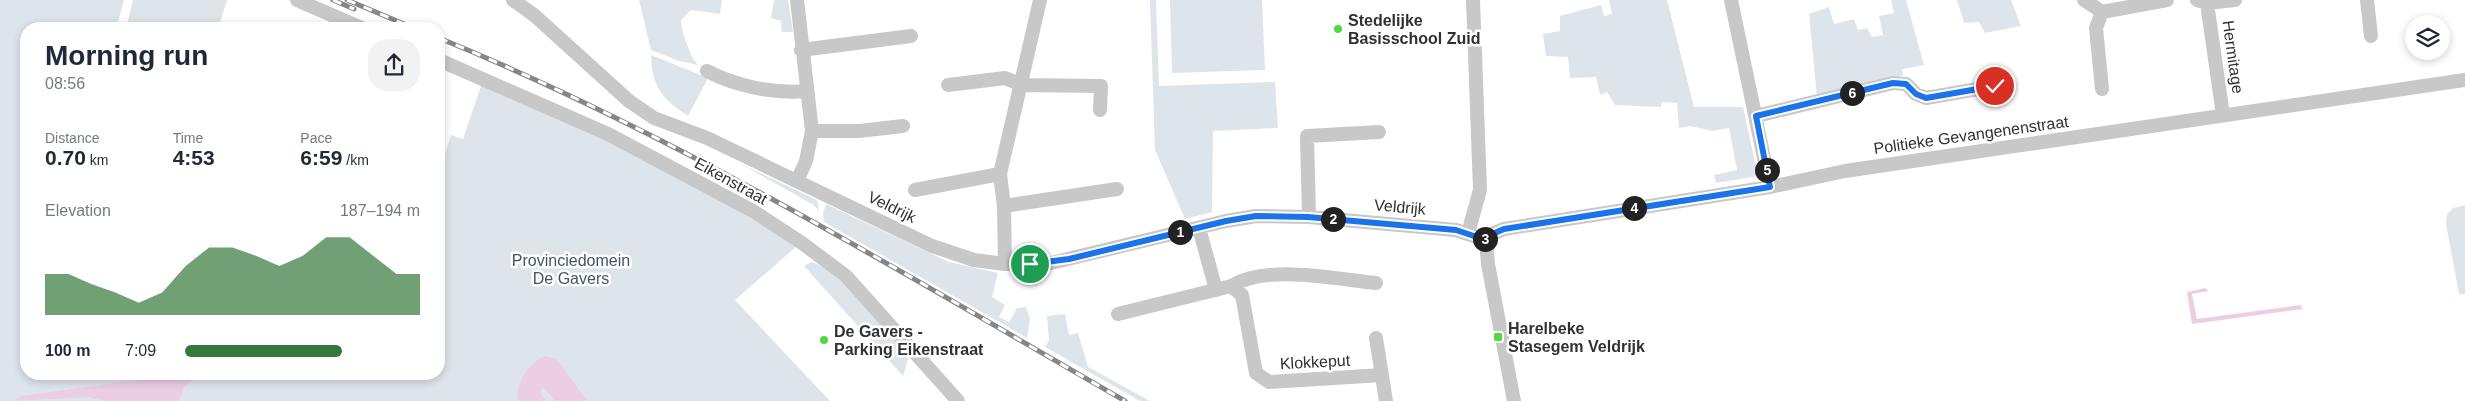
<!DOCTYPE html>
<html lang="en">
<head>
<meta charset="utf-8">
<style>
	:root { --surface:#fff; --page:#f2f2f3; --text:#1f2937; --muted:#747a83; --accent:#36783c }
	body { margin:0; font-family:Arial,sans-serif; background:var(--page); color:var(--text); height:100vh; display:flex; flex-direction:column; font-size:19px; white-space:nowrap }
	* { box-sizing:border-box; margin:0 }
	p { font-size:16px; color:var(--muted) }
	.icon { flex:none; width:28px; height:28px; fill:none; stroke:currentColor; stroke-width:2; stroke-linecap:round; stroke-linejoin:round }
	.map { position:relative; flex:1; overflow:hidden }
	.sheet { position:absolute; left:20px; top:22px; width:425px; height:358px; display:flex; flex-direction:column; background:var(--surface); border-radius:20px; box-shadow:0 2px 8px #0003 }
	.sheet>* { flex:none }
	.fabs { position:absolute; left:2405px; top:15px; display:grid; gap:10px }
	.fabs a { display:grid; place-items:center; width:45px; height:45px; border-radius:50%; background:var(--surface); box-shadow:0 2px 8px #0003; font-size:25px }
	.pin { position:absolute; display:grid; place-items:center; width:42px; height:42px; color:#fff; margin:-21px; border:2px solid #fff; border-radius:50%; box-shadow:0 1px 5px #0007 }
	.km { position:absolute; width:25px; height:25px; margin:-12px; border-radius:50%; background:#222; color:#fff; font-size:14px; line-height:25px; text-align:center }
	.round { display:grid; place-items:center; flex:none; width:52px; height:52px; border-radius:20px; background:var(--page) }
	.headline { display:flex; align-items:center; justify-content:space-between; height:85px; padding:0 25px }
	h1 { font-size:28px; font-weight:700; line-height:38px }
	.figures { display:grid; grid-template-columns:repeat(3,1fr); gap:8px; height:85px; padding:5px 25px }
	.figures div { display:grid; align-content:center }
	.figures b { font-size:21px; font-weight:700 }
	.figures small { font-size:14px; font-weight:400 }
	.figures p { font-size:14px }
	.chart { height:140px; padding:10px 25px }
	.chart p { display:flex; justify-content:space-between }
	.chart svg { width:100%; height:90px; margin-top:5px; fill:var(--accent); opacity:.7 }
	ul { padding:0 25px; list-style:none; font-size:16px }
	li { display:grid; grid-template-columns:80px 60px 1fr; align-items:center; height:38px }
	li i { height:12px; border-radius:6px; background:var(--accent) }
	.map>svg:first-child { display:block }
</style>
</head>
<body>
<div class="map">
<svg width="2465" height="401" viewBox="0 0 2465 401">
	<rect width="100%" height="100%" fill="#fff"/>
	<path fill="#dee5ea" d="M0,0H124L116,29H26V374H439V173L451,135L463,139L482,83C590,130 698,181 797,246L735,300L830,401H0Z
		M133,0H227L218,29H126Z
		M639,0H722L720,14L691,10L681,20L683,34L692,57L698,65L679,61L651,50Z
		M774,0H788L793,32H782L781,21L771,18Z
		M1150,0H1156L1159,86L1275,82L1278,128L1213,131L1212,212L1185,219L1155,150Z
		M1170,0H1262L1265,70L1172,73Z
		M1609,0H1667L1694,107H1743L1758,176L1716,183L1714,175L1737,170L1729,128L1712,131L1690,126L1679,128L1677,103L1662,102L1661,107L1615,105L1607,92L1600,95L1596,77L1570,78L1568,57L1546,56L1543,34L1560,31V16L1601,5L1604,16L1612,14Z
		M1891,0H1906L1924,65L1902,69L1903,75L1817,98L1809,14L1829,7L1834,24L1854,19L1858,30L1867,28L1872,37L1883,35L1879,16L1894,13Z
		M1957,0H2011L2021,26L1985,33L1979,22L1964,23Z
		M651,55L708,78L688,116C662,99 652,87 651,55Z
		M739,163L817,200L819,210L812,204Z
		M826,204L949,262L998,273L992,297L1005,305L999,317L1009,322L1017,308L1026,307L1030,319L1027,338L824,222L823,213Z
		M2465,205V294H2459L2446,224L2447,214L2453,208Z
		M811,262C840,269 887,332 909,356L903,376L804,266Z
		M1065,314L1069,335L1078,333L1088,367L1150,401H1140L1045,347L1049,340L1047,316Z"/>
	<path fill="#ebcfe1" d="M2205,288L2209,291L2192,294L2197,319L2300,305L2303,309L2192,324L2187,292Z
		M545,356L557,359L587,401H555L545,389L542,388L540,392L546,401H518C514,385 530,361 545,356Z
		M143,374H200L184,388L179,401H104L89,397L13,401L21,396L135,380Z"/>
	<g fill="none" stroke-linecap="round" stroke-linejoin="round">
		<path stroke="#c8c8c8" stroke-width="14" d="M297,0L364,29
			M513,0L534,15L629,101L654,118L707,138L932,246L974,260L1005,264L1051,263L1226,221L1256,216L1309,217L1456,230L1486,240
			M797,0L812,131L806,161L797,181
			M1731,0L1770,187
			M2084,0L2102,12L2167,0
			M2197,0L2207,3L2235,0
			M2367,0L2371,36
			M2207,3L2223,115
			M801,50L911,36
			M439,60L608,134L753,211L802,243L846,276L958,401
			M707,71C736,86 773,94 806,91
			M948,85L1005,78L1022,85L1101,86L1100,110
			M2102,89L2096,28L2102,12
			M1756,116L1893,83L1906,84L1916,94L1926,98L1995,86
			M812,131H859L903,126
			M915,190L1000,174
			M1004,206L1117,189
			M1309,217L1307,136L1379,132
			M1199,228L1216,290
			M1468,233L1480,190L1473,0
			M1486,240L1490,235L1504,229L1770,187L1845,171L2465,80
			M1486,240L1488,264L1514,401
			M1005,264L1004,206L1000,174L1040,0
			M1231,286L1242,295L1256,373L1269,382L1382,375
			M1118,314L1231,286C1267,264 1335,279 1376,283
			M1376,338L1386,401"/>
		<g stroke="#868686" stroke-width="5">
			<path id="rail" d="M333,0L354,9
				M347,0L416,29
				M439,38C679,136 901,272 1125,401"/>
		</g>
		<use href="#rail" stroke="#fff" stroke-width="3" stroke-dasharray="9" stroke-linecap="butt"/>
	</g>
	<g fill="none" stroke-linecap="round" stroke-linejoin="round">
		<g stroke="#fff" stroke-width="10">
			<path id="route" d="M1030,264L1069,259L1226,221L1256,216L1308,217L1456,230L1486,240L1490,235L1504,229L1770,187L1756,116L1893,83L1906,84L1916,94L1926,98L1995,86"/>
		</g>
		<use href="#route" stroke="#1a73e8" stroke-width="6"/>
	</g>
	<g fill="#52d942" stroke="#fff" stroke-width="2">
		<circle cx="1338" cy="29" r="5"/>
		<rect x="1493" y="332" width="10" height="10" rx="2.5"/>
		<circle cx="824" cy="340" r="5"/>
	</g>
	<g text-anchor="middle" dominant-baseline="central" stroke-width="5" stroke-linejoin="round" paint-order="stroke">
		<g font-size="16" font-weight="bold" fill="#313131" stroke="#fff" text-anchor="start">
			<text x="1348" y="20">Stedelijke<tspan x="1348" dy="18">Basisschool Zuid</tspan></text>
			<text x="1508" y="328">Harelbeke<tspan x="1508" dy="18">Stasegem Veldrijk</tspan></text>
			<text x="834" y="331">De Gavers -<tspan x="834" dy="18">Parking Eikenstraat</tspan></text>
		</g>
		<g font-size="16" fill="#313131" stroke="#fff">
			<text transform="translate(2233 57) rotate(82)">Hermitage</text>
			<text transform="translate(1971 135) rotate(-8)">Politieke Gevangenenstraat</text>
			<text transform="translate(731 181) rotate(29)">Eikenstraat</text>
			<text transform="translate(892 207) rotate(26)">Veldrijk</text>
			<text transform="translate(1400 207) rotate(5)">Veldrijk</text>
			<text transform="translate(1315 362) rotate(-3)">Klokkeput</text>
		</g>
		<g font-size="16" fill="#41566a" stroke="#fff">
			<text x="571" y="260">Provinciedomein<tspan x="571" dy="18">De Gavers</tspan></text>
		</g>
	</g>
</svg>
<div class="fabs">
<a><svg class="icon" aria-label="layers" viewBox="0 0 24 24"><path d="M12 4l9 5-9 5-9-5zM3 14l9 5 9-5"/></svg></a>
</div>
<div class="pin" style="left:1030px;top:264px;background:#1e9e55"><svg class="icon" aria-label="arrive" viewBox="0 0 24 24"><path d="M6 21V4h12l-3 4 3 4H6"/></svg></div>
<div class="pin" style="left:1995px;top:86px;background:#d93025"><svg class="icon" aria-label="check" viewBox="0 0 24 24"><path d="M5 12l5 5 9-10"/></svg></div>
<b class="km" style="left:1180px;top:232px">1</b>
<b class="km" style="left:1333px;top:219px">2</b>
<b class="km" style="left:1485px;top:239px">3</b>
<b class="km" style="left:1634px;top:208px">4</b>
<b class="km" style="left:1767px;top:170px">5</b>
<b class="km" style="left:1852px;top:93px">6</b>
<section class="sheet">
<div class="headline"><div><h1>Morning run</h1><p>08:56</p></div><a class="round"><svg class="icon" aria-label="share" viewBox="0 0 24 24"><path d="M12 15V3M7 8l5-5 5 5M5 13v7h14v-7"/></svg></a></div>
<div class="figures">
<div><p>Distance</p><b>0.70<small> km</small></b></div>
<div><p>Time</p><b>4:53</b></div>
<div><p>Pace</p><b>6:59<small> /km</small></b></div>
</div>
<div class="chart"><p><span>Elevation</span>187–194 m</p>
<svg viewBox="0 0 160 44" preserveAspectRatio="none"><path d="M0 44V24L10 24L20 29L30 33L40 38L50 33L60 20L70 11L80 11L90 15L100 20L110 15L120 6L130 6L140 15L150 24L160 24V44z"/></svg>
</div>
<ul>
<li><b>100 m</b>7:09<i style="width:67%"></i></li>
</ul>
</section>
</div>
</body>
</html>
